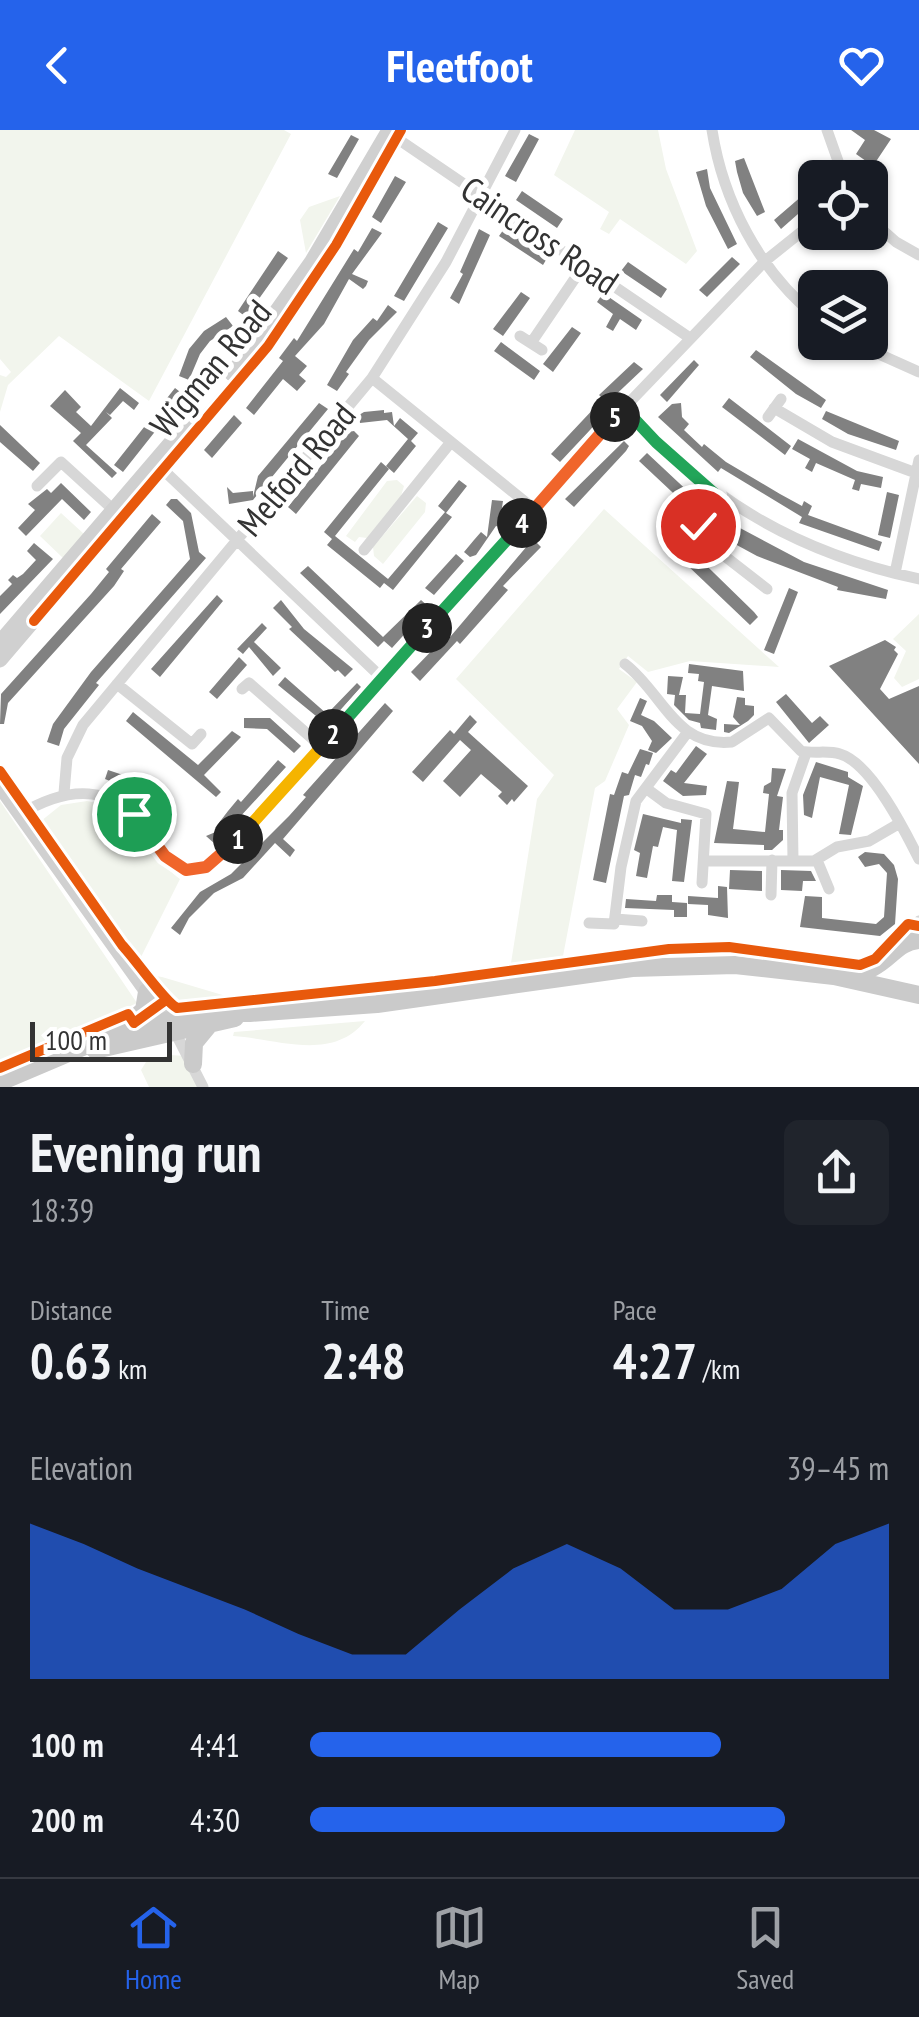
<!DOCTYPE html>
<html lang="en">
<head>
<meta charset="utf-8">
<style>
	:root { --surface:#171b24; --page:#20242c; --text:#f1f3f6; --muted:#9ea1a6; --line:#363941; --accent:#2563eb }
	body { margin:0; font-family:"PT Sans Narrow",sans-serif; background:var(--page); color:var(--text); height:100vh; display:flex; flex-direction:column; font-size:38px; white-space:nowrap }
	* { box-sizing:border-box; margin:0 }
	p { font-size:32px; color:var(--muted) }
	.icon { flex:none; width:55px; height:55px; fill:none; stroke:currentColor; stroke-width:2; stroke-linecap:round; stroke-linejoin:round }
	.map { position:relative; height:957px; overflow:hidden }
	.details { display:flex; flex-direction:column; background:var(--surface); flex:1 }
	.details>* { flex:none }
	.controls { position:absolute; left:798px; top:30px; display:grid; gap:20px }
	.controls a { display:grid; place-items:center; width:90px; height:90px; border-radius:15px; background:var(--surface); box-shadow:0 2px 8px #0004; font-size:50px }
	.scale { position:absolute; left:30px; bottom:25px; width:142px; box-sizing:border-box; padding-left:10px; border:5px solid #333; border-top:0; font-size:28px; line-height:35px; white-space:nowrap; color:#333; -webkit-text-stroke:8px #fff; paint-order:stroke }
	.pin { position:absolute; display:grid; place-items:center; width:85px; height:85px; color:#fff; margin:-42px; border:5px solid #fff; border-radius:50%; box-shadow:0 2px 10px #0007 }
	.km { position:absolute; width:50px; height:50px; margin:-25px; border-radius:50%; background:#222; color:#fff; font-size:28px; line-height:50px; text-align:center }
	.round { display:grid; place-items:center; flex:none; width:105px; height:105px; border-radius:15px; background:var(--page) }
	.summary { display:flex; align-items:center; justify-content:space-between; height:170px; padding:0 30px }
	h1 { font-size:55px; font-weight:700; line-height:75px }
	.metrics { display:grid; grid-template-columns:repeat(3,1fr); gap:15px; height:170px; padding:10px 30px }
	.metrics div { display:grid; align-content:center }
	.metrics b { font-size:50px; font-weight:700 }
	.metrics small { font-size:28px; font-weight:400 }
	.metrics p { font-size:28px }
	.chart { height:280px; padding:20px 30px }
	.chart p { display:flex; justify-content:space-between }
	.chart svg { width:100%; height:180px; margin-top:10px; fill:var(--accent); opacity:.7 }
	ul { padding:0 30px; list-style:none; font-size:32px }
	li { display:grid; grid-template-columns:160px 120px 1fr; align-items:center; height:75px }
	li i { height:25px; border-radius:12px; background:var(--accent) }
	header { display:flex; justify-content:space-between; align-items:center; height:130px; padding:0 30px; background:var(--accent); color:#fff; font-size:45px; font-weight:700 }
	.menu { display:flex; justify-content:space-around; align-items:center; height:140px; border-top:2px solid var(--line); background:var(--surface); font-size:28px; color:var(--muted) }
	.menu a { display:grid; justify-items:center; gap:5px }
	.menu .selected { color:var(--accent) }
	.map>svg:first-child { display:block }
</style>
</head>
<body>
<header><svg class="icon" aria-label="back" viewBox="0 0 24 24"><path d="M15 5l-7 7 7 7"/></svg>Fleetfoot<svg class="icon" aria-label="heart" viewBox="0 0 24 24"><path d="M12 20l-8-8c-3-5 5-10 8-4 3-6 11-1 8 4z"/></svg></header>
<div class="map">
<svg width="919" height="957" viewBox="0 0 919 957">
	<rect width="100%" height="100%" fill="#fff"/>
	<path fill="#f2f5ed" d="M0,0H284L291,4L149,271L59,206L8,255L0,282V245L6,247L11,242L0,229Z
		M575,0H658L666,39L697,121L686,134L620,89L609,104L600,99L609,82L554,45Z
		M340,66L306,123L300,90L309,77Z
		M397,350L404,356L401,366L367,408L359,407L355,412L346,406L387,351Z
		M417,366L426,373L425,382L383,434L374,426L373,417Z
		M604,379L779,537L690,531L648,542L628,526L619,539L637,552L617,579L629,595L605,651L595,658L563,826L511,833L537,669L554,645L456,549Z
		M61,383L84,404L64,429L40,406Z
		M919,484V549L902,557L894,548L906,521L893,509Z
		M0,671L137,873L0,936Z
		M87,671C142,682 142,720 180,749L140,829L122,809L41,691L61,675Z
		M155,846L162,847L236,869L183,874Z
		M365,891C332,932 279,909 233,906L234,902Z
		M170,925L185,926L199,957H149L141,940L146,932Z"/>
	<path fill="#818181" d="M851,0H874L891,9L873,36L856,24L865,10Z
		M529,4L539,9L516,52L505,46Z
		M351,5L359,9L337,48L328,44Z
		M744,28L765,82L757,86L743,63L737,42L735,31Z
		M707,39L710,58L737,114L728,119L706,76L696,42Z
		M395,46L406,52L381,93L372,87Z
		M810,59L815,69L781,99L774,90Z
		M522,61L563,89L557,98L516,70Z
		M438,92L448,98L404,171L394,166Z
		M506,96L549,125L543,135L499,106Z
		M372,98L382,103L352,144L368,151L366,156L363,159L349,149L324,194L295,226L307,236L299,245L306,251L297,261L283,249L254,285L246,278L283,231L279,228L294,208L297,211L354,119L358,122Z
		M479,99L490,105L459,174L450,168L463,144L460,142Z
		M278,121L288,128L246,187L238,181Z
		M732,127L740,134L707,167L699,160Z
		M628,132L667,159L661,168L621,141Z
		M521,162L530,168L503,206L493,199Z
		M603,163L642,190L636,200L620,189L613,201L606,197L613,184L597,172Z
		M388,175L397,182L369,210L346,242L349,244L337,261L327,255L353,210L373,188L377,191Z
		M226,187L233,196L210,211L200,224L189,250L179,246L189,219L204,201Z
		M572,197L581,203L553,242L543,234Z
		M501,212L540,241L534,250L494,221Z
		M756,220L826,270L821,278L796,264L750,227Z
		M694,230L699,235L667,272L660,265Z
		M634,232L643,239L607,273L599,265Z
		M120,258L139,273L134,280L123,271L110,285L106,282L112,288L86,315L117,343L112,348L73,311L81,303L50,276L65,260L81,277L76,282L91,296Z
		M175,258L184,265L123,342L114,335Z
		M729,268L791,316L785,325L722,277Z
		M319,273L328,279L253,370L229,374L227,357L233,363L253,361V367L258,346Z
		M681,273L682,287L689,294L684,300L702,317L704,314L726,332L780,364L802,376L804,371L812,376L808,385L882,412L879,421L799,393L802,387L721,338L718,342L658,287L672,274Z
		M598,274L607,282L560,332L551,324Z
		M384,280V283L392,282L394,296L400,288L418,303L411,311L416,316L394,343L386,336L408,309L387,290L360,293L359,285L364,282Z
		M826,281L899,311L896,320L848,304L822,289Z
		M234,285L242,293L212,328L204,320Z
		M0,295L40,333L33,341L0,312Z
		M354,301L359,306L296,384L288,377L348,302Z
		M798,309L857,341L883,347L881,358L861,354L859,361L852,359L855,350L816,333L812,342L805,338L810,329L792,319Z
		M624,311L629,316L626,321L574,377L565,369Z
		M647,323L694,367L687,376L639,331Z
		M381,332L389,339L335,406L388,449L445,382L438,376L459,350L467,356L446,383L452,387L393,460L384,453L380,458L327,415L332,409L324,402Z
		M61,353L91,382L84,390L62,369L26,406L18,398L35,380L28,374L47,359L51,363Z
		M887,362L899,365L890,408L878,405Z
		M171,369H177L191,383L199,422L206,428L96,553L99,555L64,599L59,616L47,612L53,594L91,542L190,429L183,391L166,375Z
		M492,370L503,371L499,397L496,396L476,425L470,427L464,422L474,410L481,402L487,407Z
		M152,384L161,392L121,439L124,441L114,456L8,573L4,594H0L1,564L91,464L109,442L106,439Z
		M725,390L804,432L888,460L886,469L837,460L838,457L757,426L722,407L719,402Z
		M674,404L754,482L758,487L750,495L665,414Z
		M533,409L541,417L503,456L508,460L460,514L457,511L420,551L411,542L442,510L445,513Z
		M34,413L53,429L0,484V466L12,454L8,450L13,445L17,448L23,444L36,430L27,421Z
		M456,424L464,431L434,465L425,458Z
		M308,436L383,507L421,470L429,477L392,518L384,511L378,517L300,443Z
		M789,458L798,462L774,524L764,520Z
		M217,465L223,471L160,547L151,539Z
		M281,470L304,499L353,539L345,547L338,540L335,542L289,499L292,497L273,478Z
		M262,493L267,498L254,512L281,538L273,546L249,517L243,524L237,519Z
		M885,510L896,517L894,520L898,524L880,559L889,569L919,556V634L829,536Z
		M239,527L247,535L217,569L209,562Z
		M689,534L743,541L744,561L712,556L708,585L717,589L716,600L701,598L700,593L689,590L674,575L675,565L667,564L668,546L683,547L679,565H686L685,583L700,584L704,552L698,551L699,544L688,543Z
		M285,547L327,584L357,553L361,557L327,595L278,555Z
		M786,564L812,593L820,586L829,595L809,613L776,572Z
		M737,567L745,568V575L754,576V585L748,591L729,603L724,602V594L740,595L733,587Z
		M640,568L647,571L641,585L654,591L672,608L656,623L648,620L652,611L642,596L630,591Z
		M385,573L393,581L283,709L295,720L290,727L275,713L243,748L214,763L189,788L180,805L171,798L200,762L231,744L289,686L306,667L303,665Z
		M133,582L198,635L232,601L241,607L204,645L221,662L216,667L126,591Z
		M470,585L477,592L468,602L528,656L514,672L512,669L507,675L498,666L502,662L481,644L460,667L443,651L471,620L460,610L423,652L412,642L450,600L454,604Z
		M244,588H270L301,616L294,623L267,599L244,598Z
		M696,616L707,624L684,653L707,656L706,665L683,666L663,651L671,640L676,643Z
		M640,619L653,623L649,635L646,634L641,647L635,645L629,665L624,666L606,753L593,750L610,664L614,665L622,642L628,644Z
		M278,630L286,637L215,714L206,706L218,701L215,698L228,681L238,669L241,672Z
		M816,632L848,642V647L863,656L851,705L839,704L849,655L820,647L812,688L804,685L803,665Z
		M772,638L786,639L777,666L783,667L779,700H783V710L772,720H764V715L714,713L727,651L739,652L733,699L765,702L769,664L763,663L764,656L771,652Z
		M108,640L132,648L136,643L145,649L141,654L160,670L176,692L168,697L153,678L132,660L105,649Z
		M643,684L681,693V689L692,690L684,752L672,751L677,700L663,697L658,717L653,716L647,748L636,746L640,723L634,720Z
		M865,722L884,724L894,735L898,749L895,794L880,806L800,797L805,766L822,767V788L876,794L884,787L887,743L879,734L865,737L858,727Z
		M730,740L762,741V761L729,759Z
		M781,740L811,741L816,751H803L802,761L781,760Z
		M718,756L727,757L728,788L708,785V775L688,774V766L718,768Z
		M657,765H672V772L687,773V787H674V780L625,778L626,769L656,771Z"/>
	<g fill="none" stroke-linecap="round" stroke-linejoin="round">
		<path stroke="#d7d7d7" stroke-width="11" d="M712,0C723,71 759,140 815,186
			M827,0L844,48
			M392,5L690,208
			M870,89L896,112L919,125
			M520,206L542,220
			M852,212L919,242
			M531,213L584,135
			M372,248L534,379
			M624,278C709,370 795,422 919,449
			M774,278L832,312L916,343
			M768,287L781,269
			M157,334L382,548
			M37,356L61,332L117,383
			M718,365L695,403L767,459
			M364,420L451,312
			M895,443L919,330
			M625,534C663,563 675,618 732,612L769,588L801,621C814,624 828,620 840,624C871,633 905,701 919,729
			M117,554L192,614L201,604
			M242,559L249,553L322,617
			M647,659L666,673L706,684L702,753
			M64,663L67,628L83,595L372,248L446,132L515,0
			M19,685C66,656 114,652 150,702C160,715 167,737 186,741C199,743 212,733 222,726L624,278L765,131L815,91
			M793,730L792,663L806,623
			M817,730L829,759
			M704,731H814L837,717L869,711L900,693
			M771,765L772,730
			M615,789L642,791
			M589,793L614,794L621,737L636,671L687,603
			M902,813L919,791
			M175,902L203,957"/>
		<path stroke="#d0d0d0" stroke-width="15" d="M232,244L312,131L389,0
			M0,512L186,295
			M0,530L268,216L336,115L401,0
			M0,656L172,897"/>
		<path stroke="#cacaca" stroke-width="18" d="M844,845C889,842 890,812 919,810
			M123,899L144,880L147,862
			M95,920L235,888
			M193,934L194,913L208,896
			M0,952L118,902L206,882L250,883L377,874L632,838L735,835L834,846L919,865"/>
		<g stroke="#fff" stroke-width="16">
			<path id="cycleway" d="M34,491L268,216L336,115L401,0
				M0,641L122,815C136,830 165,872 177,878L435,851L669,819L729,817L860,835L875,829L908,794L919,796
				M0,938L128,884L134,893L166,870"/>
		</g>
		<use href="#cycleway" stroke="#e8590c" stroke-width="10"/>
	</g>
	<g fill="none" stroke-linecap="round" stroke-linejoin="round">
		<g stroke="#fff" stroke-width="20">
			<path id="split-1" d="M134,684L165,726L186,740L206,737L238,709"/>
		</g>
		<g stroke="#fff" stroke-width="20">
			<path id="split-2" d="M238,709L333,604"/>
		</g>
		<g stroke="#fff" stroke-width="20">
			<path id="split-3" d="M333,604L427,498"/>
		</g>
		<g stroke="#fff" stroke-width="20">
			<path id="split-4" d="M427,498L522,393"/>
		</g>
		<g stroke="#fff" stroke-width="20">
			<path id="split-5" d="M522,393L615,287"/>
		</g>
		<g stroke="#fff" stroke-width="20">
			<path id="split-6" d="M615,287L624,278L656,312L717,366"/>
		</g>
		<g stroke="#fff" stroke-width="20">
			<path id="split-7" d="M698,396L717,366"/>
		</g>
		<use href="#split-1" stroke="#f0652b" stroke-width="12"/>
		<use href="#split-2" stroke="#f5b400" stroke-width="12"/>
		<use href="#split-3" stroke="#22a559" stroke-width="12"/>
		<use href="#split-4" stroke="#22a559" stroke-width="12"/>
		<use href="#split-5" stroke="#f0652b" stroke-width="12"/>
		<use href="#split-6" stroke="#22a559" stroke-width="12"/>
		<use href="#split-7" stroke="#f5b400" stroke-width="12"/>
	</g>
	<g text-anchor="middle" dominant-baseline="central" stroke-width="10" stroke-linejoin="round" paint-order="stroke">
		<g font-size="35" fill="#333" stroke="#fff">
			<text transform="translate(540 105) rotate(34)">Caincross Road</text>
			<text transform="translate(210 238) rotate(-50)">Wigman Road</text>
			<text transform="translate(296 339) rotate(-50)">Melford Road</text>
		</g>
	</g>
</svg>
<div class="controls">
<a><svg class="icon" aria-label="locate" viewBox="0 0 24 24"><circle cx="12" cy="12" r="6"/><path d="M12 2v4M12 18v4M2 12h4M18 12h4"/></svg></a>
<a><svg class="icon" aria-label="layers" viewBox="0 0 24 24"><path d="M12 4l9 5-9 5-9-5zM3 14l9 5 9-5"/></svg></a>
</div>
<div class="scale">100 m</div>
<div class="pin" style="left:134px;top:684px;background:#1e9e55"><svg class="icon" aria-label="arrive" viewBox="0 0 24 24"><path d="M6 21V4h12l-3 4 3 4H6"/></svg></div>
<div class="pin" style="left:698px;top:396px;background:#d93025"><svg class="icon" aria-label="check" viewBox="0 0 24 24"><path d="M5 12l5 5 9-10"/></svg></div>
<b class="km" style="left:238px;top:709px">1</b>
<b class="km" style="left:333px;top:604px">2</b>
<b class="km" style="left:427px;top:498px">3</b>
<b class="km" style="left:522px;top:393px">4</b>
<b class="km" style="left:615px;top:287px">5</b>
</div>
<section class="details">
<div class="summary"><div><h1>Evening run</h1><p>18:39</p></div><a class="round"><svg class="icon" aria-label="share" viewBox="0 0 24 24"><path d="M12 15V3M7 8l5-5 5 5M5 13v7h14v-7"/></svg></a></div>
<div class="metrics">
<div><p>Distance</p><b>0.63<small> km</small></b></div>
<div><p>Time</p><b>2:48</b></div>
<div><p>Pace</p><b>4:27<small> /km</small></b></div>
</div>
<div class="chart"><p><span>Elevation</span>39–45 m</p>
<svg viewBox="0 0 160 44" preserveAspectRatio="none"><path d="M0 44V6L10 11L20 17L30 22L40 27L50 33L60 38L70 38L80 27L90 17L100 11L110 17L120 27L130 27L140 22L150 11L160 6V44z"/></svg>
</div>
<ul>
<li><b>100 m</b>4:41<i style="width:71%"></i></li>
<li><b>200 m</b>4:30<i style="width:82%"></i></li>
</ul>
</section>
<nav class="menu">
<a class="selected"><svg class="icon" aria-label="home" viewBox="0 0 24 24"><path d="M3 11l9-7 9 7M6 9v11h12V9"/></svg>Home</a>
<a><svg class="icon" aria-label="map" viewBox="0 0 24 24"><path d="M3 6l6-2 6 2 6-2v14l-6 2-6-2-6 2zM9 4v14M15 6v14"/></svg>Map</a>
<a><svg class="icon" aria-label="saved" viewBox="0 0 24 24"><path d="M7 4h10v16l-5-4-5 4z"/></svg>Saved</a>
</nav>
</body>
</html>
